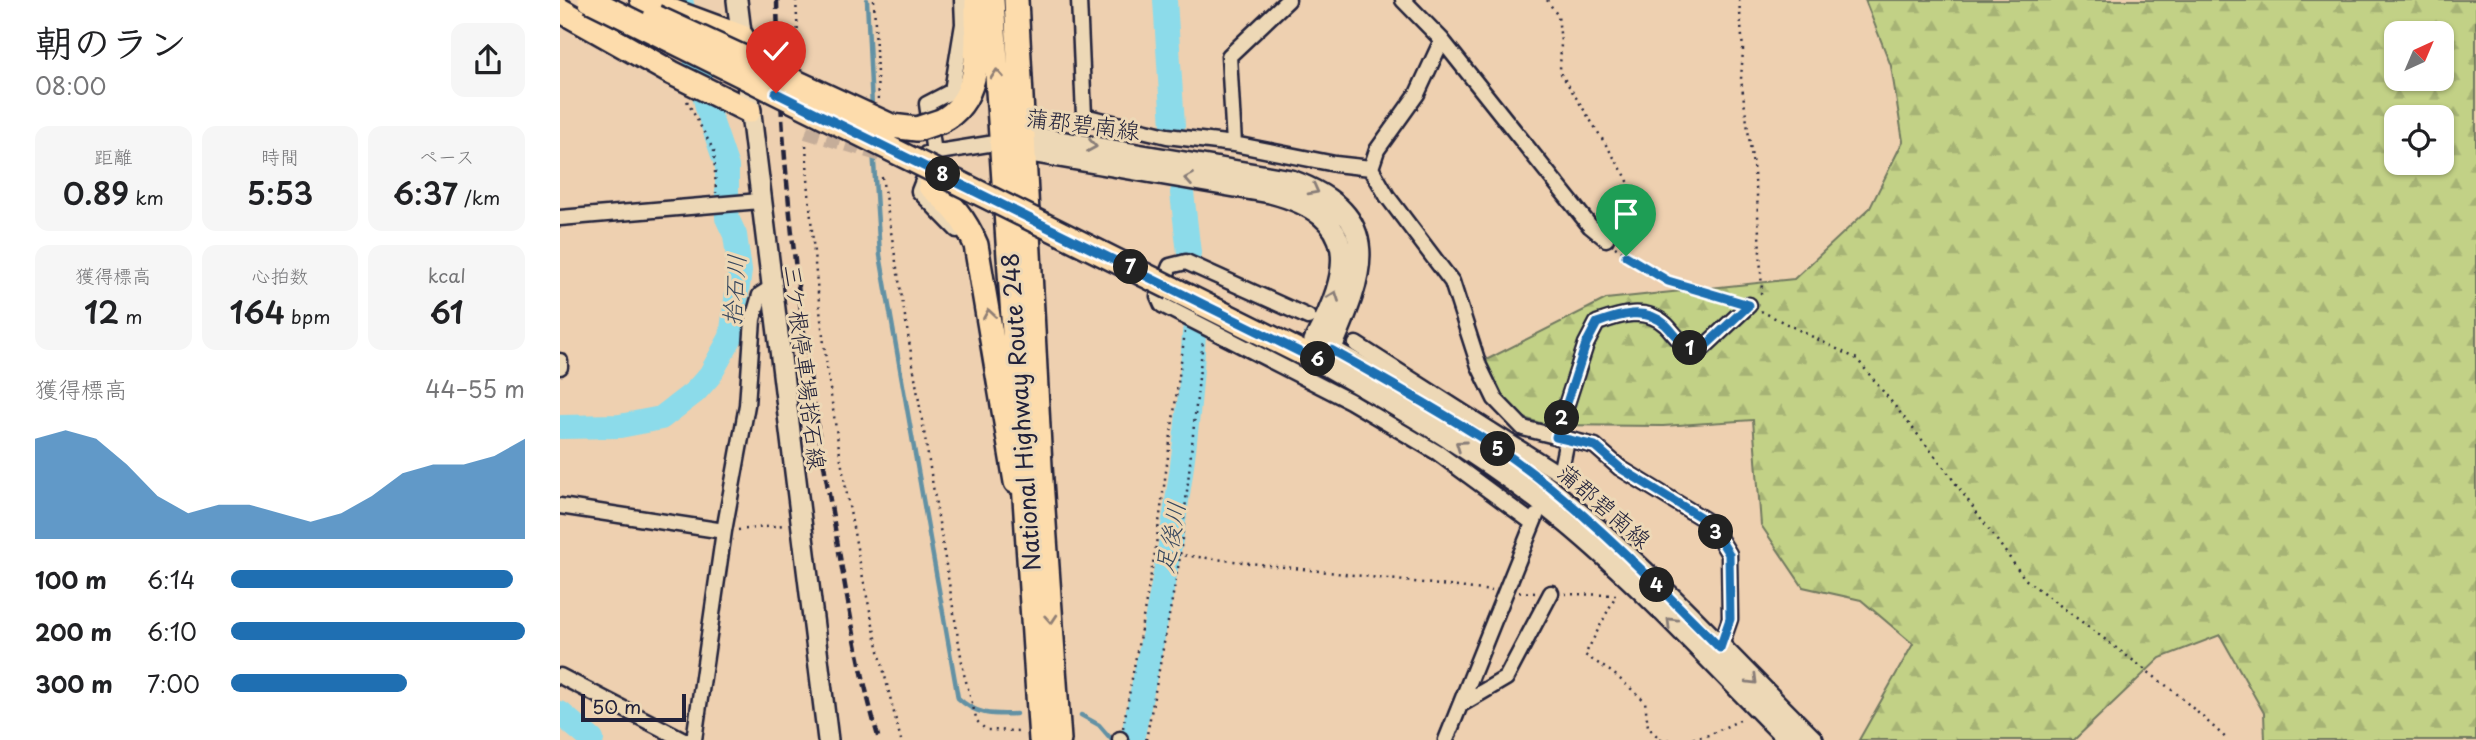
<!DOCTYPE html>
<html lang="ja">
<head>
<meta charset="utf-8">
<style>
	:root { --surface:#fff; --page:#f6f6f6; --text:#202124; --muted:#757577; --accent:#1f6fb2 }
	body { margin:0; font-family:"Playpen Sans","Klee One",sans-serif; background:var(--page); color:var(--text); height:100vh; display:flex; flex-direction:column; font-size:26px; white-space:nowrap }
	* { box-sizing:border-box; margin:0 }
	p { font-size:23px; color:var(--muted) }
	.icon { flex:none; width:38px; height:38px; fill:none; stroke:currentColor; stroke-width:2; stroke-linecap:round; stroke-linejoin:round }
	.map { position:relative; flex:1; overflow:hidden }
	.sheet { display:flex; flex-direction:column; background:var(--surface); width:560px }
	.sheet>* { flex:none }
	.needle { width:46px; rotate:44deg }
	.controls { position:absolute; left:1824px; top:21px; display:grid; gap:14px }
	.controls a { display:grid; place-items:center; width:70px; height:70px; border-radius:14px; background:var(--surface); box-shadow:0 2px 5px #0004; font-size:35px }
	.scale { position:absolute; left:21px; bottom:18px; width:105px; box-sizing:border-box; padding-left:7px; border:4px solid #22223b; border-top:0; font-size:19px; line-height:24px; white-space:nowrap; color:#22223b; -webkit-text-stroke:5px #edd8b6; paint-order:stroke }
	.pin { position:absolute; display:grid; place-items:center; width:60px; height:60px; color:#fff; margin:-72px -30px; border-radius:50% 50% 50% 0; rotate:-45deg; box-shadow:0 0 7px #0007 }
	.pin .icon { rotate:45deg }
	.km { position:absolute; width:35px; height:35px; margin:-18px; border-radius:50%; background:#222; color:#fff; font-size:19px; line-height:35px; text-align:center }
	.round { display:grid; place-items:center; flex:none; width:74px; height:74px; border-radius:14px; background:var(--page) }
	.summary { display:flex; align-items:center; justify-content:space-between; height:119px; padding:0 35px }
	h1 { font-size:38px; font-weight:600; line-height:52px }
	.metrics { display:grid; grid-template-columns:repeat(3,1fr); gap:10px; height:119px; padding:7px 35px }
	.metrics div { display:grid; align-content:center; border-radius:14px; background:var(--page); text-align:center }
	.metrics b { font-size:30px; font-weight:600 }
	.metrics small { font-size:19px; font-weight:400 }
	.metrics p { font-size:19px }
	.chart { height:196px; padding:14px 35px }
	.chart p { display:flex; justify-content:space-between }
	.chart svg { width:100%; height:126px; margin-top:7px; fill:var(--accent); opacity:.7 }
	ul { padding:0 35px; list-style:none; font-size:23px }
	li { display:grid; grid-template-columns:112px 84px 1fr; align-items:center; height:52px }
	li i { height:18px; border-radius:9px; background:var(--accent) }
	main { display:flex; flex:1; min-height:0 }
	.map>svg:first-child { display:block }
</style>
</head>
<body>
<main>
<section class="sheet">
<div class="summary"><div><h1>朝のラン</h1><p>08:00</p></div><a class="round"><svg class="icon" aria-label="share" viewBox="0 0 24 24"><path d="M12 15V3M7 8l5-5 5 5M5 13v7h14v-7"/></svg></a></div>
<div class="metrics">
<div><p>距離</p><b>0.89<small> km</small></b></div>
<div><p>時間</p><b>5:53</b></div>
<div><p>ペース</p><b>6:37<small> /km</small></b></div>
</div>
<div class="metrics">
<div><p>獲得標高</p><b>12<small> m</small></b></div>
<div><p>心拍数</p><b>164<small> bpm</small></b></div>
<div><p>kcal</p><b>61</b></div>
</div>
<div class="chart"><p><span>獲得標高</span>44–55 m</p>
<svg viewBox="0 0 160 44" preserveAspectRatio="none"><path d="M0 44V9L10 6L20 9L30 18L40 29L50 35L60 32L70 32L80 35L90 38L100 35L110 29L120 21L130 18L140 18L150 15L160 9V44z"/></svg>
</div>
<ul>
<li><b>100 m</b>6:14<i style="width:96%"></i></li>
<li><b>200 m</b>6:10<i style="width:100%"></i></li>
<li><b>300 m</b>7:00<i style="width:60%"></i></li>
</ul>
</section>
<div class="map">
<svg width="1916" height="740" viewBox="0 0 1916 740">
	<defs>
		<pattern id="forest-firs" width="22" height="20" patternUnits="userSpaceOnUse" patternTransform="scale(1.75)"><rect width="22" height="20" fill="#c2d186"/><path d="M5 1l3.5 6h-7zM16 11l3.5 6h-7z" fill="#a6b375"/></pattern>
	</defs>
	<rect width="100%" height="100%" fill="#eed0b0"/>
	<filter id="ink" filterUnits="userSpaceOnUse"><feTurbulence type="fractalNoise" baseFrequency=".0143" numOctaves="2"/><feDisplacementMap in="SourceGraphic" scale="14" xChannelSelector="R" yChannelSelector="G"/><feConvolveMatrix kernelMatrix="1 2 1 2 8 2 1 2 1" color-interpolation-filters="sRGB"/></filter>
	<g filter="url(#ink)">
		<path fill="url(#forest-firs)" stroke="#727a60" stroke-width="2" fill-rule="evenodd" d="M1305,0H1916V740H1705L1704,713L1660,635L1600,658L1514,740H1299L1353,644L1301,600L1243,587L1201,525L1193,420L1103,426L986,425L943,411L924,361L1046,299L1234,279L1310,208L1343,141L1331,66ZM1836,33H1881V79H1836ZM1836,117H1881V163H1836Z"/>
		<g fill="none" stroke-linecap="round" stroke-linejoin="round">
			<path stroke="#6291a4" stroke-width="4.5" d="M307,0L312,107
				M313,148L320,255L398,698C416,715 432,715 456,714
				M521,715L539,725L552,740"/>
			<path stroke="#8cdbea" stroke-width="24" d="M605,0L613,126
				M622,193L629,253
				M0,427L60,426L101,418L135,392L150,375L171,337L180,271L175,235L167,218V167L148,111L121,0
				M0,713L32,740
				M572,740C600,606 628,470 634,333"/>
			<path stroke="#c5ad99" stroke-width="14" stroke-dasharray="14 7" stroke-linecap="butt" d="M246,132L321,155"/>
			<g stroke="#22223b" stroke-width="19">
				<path id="minor" d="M519,0L524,116L607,136L674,144L775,164L811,168
					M843,0L882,40L1030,226L1046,239
					M882,40L857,94L817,150L811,168L827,196L892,282L919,366L935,399L963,428L1035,446L1060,468L1150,523L1169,554L1170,619L1160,648
					M674,144L669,56L728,0
					M366,154L441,142
					M0,218L200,201
					M397,230L359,191L374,153L367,104L392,91L403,24L402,0
					M748,317L626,262L610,266L598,296L602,305L790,401L878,453L973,523
					M796,344L1000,474L1007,440
					M0,361V367
					M996,437L1026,344L1037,323C1059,315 1086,306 1106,325C1118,337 1121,347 1140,351L1189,305
					M0,506L164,531
					M0,676L124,740
					M900,705L946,678L991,593
					M134,740L164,531L187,405L193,319L200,295L211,288
					M560,740V739
					M886,740L976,516"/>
			</g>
			<g stroke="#22223b" stroke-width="24">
				<path id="secondary" d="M177,0L268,740
					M451,139L464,135L488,139L731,180C829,216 803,275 771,350L762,356
					M450,145L464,151L710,193C803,217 791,270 754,341L755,352
					M754,341C840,386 925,436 1000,497C1091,570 1170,658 1253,740
					M756,360C837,406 919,453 992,511C1077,579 1152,663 1229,740"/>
			</g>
			<g stroke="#22223b" stroke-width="28">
				<path id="primary" d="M82,0L182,37
					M0,10L112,73L189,111
					M381,121C425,99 416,41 417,0
					M370,186C392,204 405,219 416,245L456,482
					M611,288L756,360"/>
			</g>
			<g stroke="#22223b" stroke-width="28">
				<path id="trunk" d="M432,0L481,740
					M456,0L480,466L499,740"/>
			</g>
			<path stroke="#22223b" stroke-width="2.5" stroke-dasharray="2 5" stroke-linecap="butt" d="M236,0L239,55
				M314,0L318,99
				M987,0L998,16L1001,42L1000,72L1065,175L1074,194L1072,213L1054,231
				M1179,0L1183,50L1181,79L1197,195L1202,292L1199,295
				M127,101L154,151L156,193
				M246,145C257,346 290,545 341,740
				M322,177L404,674L417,721L426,730L461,731
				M1055,247L1108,281L1176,300
				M1201,311L1297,359L1383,466L1465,579L1616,693L1668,740
				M625,332L595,552L932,591
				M178,530L224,525
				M959,592L977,593
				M1005,594L1056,595L1025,655L1053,673L1085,701L1088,727L1100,739L1111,740
				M563,728L595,552
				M586,740L620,557L643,340
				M1126,740L1149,735L1184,718"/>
			<use href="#minor" stroke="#edd8b6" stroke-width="14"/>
			<use href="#secondary" stroke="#edd8b6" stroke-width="19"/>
			<use href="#primary" stroke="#fddcac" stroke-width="23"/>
			<use href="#trunk" stroke="#fddcac" stroke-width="23"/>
			<path stroke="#22223b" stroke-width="4.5" stroke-dasharray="10 5" stroke-linecap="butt" d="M217,0C220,169 242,340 271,506C285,584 297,664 319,740"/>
			<g stroke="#22223b" stroke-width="28" stroke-linecap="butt">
				<path id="primary-bridge" d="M30,0L611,288
					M95,17L331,126L357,129L381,121"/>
			</g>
			<use href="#primary-bridge" stroke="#fddcac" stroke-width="23"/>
		</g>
		<defs><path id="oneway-chevron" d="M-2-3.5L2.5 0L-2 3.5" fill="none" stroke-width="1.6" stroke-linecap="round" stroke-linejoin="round" transform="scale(1.75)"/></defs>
		<g stroke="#907f74">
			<use href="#oneway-chevron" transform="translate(437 74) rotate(-94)"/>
			<use href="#oneway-chevron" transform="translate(429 314) rotate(-99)"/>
			<use href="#oneway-chevron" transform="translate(491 619) rotate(86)"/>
		</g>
		<g stroke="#887d78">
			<use href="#oneway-chevron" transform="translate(532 146) rotate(10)"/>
			<use href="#oneway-chevron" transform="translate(629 179) rotate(-170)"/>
			<use href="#oneway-chevron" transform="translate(754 190) rotate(28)"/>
			<use href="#oneway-chevron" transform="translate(774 296) rotate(-70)"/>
			<use href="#oneway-chevron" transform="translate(900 445) rotate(-145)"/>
			<use href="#oneway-chevron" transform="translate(1111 622) rotate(-135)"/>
			<use href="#oneway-chevron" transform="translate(1193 680) rotate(45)"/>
		</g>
	</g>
	<g fill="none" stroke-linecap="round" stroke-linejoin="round" filter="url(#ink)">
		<g stroke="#fff" stroke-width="14">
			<path id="route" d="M216,93L756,360L771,350C825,380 880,411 933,445C1017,501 1089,577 1160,648L1170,619L1169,554L1150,523L1060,468L1035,446L996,437L1026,344L1037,323C1059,315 1086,306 1106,325C1118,337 1121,347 1140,351L1189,305L1108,281L1066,256"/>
		</g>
		<use href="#route" stroke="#1f6fb2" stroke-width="9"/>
	</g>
	<g text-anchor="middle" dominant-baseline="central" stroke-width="6" stroke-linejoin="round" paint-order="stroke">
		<g font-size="23" fill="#22223b" stroke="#edd8b6">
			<text transform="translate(523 123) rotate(7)">蒲郡碧南線</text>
			<text transform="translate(246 367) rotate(83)">三ケ根停車場拾石線</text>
			<text transform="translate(460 412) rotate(-94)">National Highway Route 248</text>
			<text transform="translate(1045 505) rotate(41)">蒲郡碧南線</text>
		</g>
		<g font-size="24" font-style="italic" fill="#37475e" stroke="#edd8b6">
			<text transform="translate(173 290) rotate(-86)">拾石川</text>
			<text transform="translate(609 537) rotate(-80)">足後川</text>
		</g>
	</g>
</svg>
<div class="controls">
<a><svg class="needle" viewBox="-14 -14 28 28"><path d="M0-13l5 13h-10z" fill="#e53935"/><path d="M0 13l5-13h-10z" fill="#757577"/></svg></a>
<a><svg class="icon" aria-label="locate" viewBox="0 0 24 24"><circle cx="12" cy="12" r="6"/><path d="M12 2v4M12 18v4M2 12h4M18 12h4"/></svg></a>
</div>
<div class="scale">50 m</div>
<div class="pin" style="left:1066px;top:256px;background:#1e9e55"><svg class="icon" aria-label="arrive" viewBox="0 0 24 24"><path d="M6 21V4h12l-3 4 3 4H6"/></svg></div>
<div class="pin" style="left:216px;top:93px;background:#d93025"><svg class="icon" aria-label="check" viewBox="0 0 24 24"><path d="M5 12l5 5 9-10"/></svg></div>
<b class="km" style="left:1130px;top:348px">1</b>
<b class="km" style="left:1002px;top:418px">2</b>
<b class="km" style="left:1156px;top:532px">3</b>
<b class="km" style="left:1097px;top:585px">4</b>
<b class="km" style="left:938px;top:449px">5</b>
<b class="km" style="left:758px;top:359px">6</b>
<b class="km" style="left:571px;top:267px">7</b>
<b class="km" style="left:383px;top:174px">8</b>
</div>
</main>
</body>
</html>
